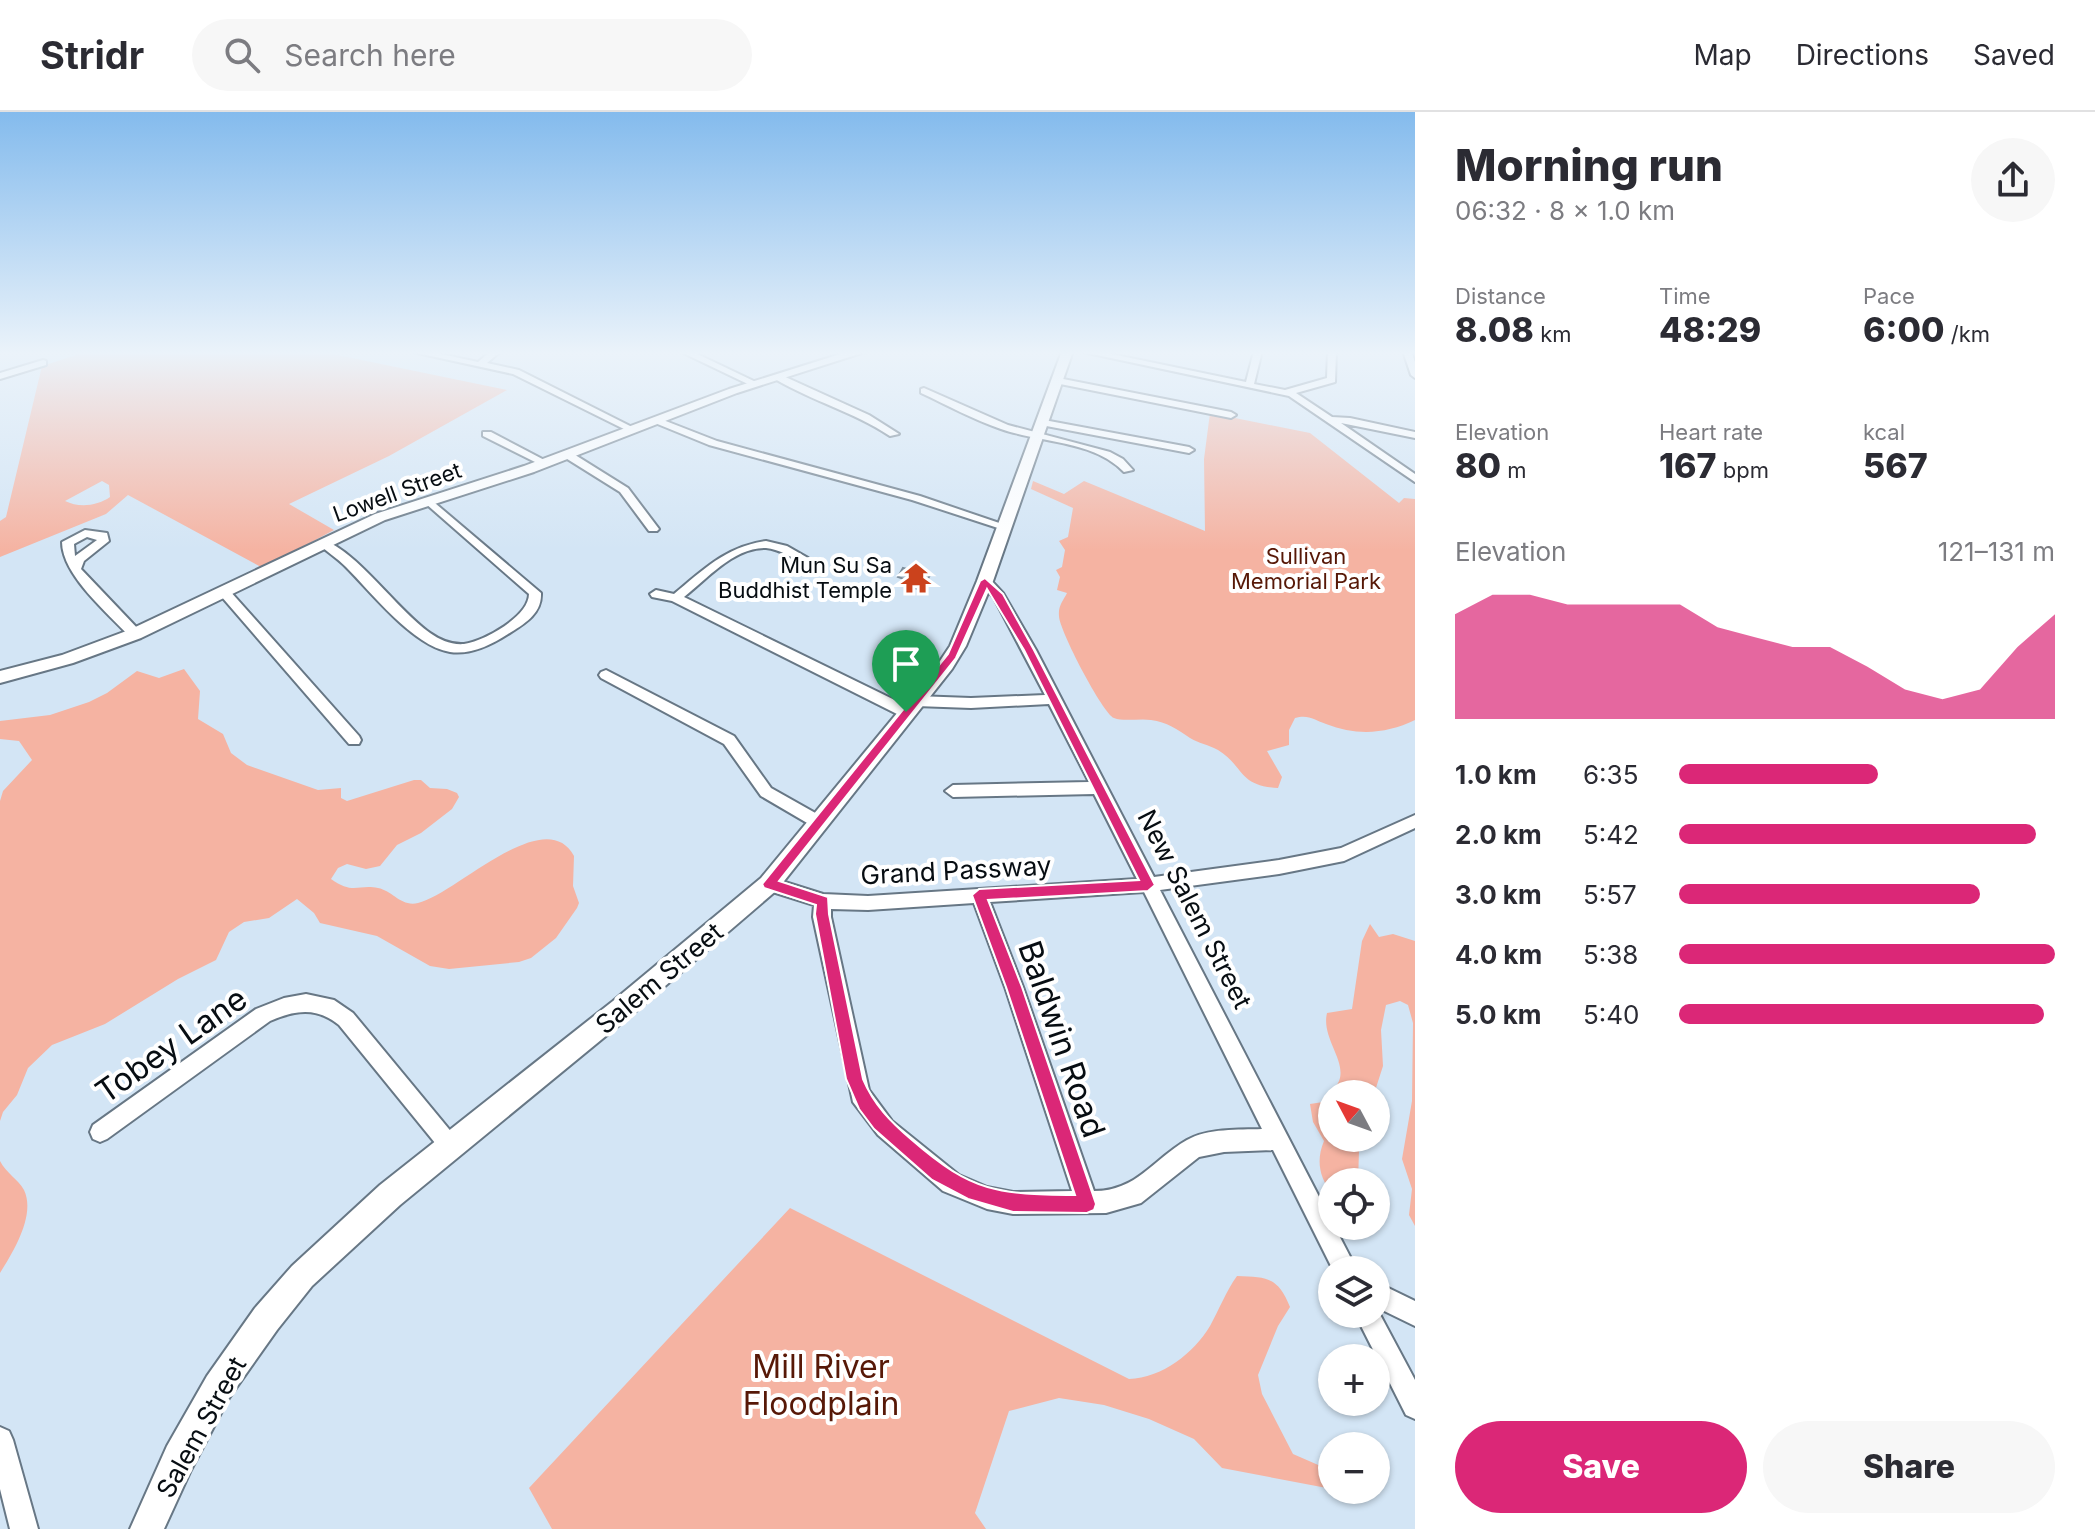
<!DOCTYPE html>
<html lang="en">
<head>
<meta charset="utf-8">
<style>
	:root { --surface:#fff; --page:#f7f7f7; --text:#2b2b33; --muted:#7c7c81; --line:#e1e1e2; --accent:#db2777 }
	body { margin:0; font-family:Inter,sans-serif; background:var(--page); color:var(--text); height:100vh; display:flex; flex-direction:column; font-size:30px; white-space:nowrap }
	* { box-sizing:border-box; margin:0 }
	p { font-size:26px; color:var(--muted) }
	.icon { flex:none; width:44px; height:44px; fill:none; stroke:currentColor; stroke-width:2; stroke-linecap:round; stroke-linejoin:round }
	.map { position:relative; flex:1; overflow:hidden }
	.panel { display:flex; flex-direction:column; background:var(--surface); width:680px }
	.panel>* { flex:none }
	.needle { width:52px; rotate:311deg }
	.buttons { position:absolute; left:1318px; top:968px; display:grid; gap:16px }
	.buttons a { display:grid; place-items:center; width:72px; height:72px; border-radius:50%; background:var(--surface); box-shadow:0 2px 6px #0004; font-size:40px }
	.pin { position:absolute; display:grid; place-items:center; width:68px; height:68px; color:#fff; margin:-82px -34px; border-radius:50% 50% 50% 0; rotate:-45deg; box-shadow:0 0 8px #0007 }
	.pin .icon { rotate:45deg }
	.round { display:grid; place-items:center; flex:none; width:84px; height:84px; border-radius:42px; background:var(--page) }
	.head { display:flex; align-items:center; justify-content:space-between; height:136px; padding:0 40px }
	h1 { font-size:44px; font-weight:800; line-height:60px }
	.figures { display:grid; grid-template-columns:repeat(3,1fr); gap:12px; height:136px; padding:8px 40px }
	.figures div { display:grid; align-content:center }
	.figures b { font-size:34px; font-weight:800 }
	.figures small { font-size:22px; font-weight:400 }
	.figures p { font-size:22px }
	.chart { height:224px; padding:16px 40px }
	.chart p { display:flex; justify-content:space-between }
	.chart svg { width:100%; height:144px; margin-top:8px; fill:var(--accent); opacity:.7 }
	.button { display:flex; gap:16px; margin-top:auto; padding:16px 40px }
	.button a { flex:1; height:92px; border-radius:48px; background:var(--accent); color:#fff; font-size:32px; font-weight:800; line-height:92px; text-align:center }
	.button a+a { background:var(--page); color:var(--text) }
	ul { padding:0 40px; list-style:none; font-size:26px }
	li { display:grid; grid-template-columns:128px 96px 1fr; align-items:center; height:60px }
	li i { height:20px; border-radius:10px; background:var(--accent) }
	header { display:flex; align-items:center; gap:48px; box-sizing:border-box; height:112px; padding:0 40px; background:var(--surface); border-bottom:2px solid var(--line) }
	header strong { font-size:38px }
	nav { display:flex; gap:44px; margin-inline-start:auto; font-size:28px }
	.search { width:560px; height:72px; background:var(--page); display:flex; align-items:center; gap:20px; box-sizing:border-box; padding:0 28px; border-radius:44px; color:var(--muted); font-size:30px }
	main { display:flex; flex:1; min-height:0 }
	.map>svg:first-child { display:block }
</style>
</head>
<body>
<header>
<strong>Stridr</strong>
<div class="search"><svg class="icon" aria-label="search" viewBox="0 0 24 24"><circle cx="10" cy="10" r="6"/><path d="M15 15l6 6"/></svg>Search here</div>
<nav><a>Map</a><a>Directions</a><a>Saved</a></nav>
</header>
<main>
<div class="map">
<svg width="1415" height="1417" viewBox="0 0 1415 1417">
	<rect width="100%" height="100%" fill="#d3e5f5"/>
	<path fill="#f5b3a2" fill-rule="evenodd" d="M89,239H318L507,278L389,344L289,392L334,418L263,456L128,383L106,402L0,445V409L6,405L42,254ZM102,369L109,373L110,385C97,394 79,396 65,389Z
		M1210,301L1310,321L1399,391L1404,386L1415,387V608C1386,622 1357,624 1326,612C1315,608 1308,602 1295,606L1289,618V633L1267,639L1282,665L1278,676C1238,674 1245,655 1218,638C1209,633 1198,631 1190,626C1177,617 1167,610 1151,608C1140,606 1124,610 1114,606C1103,602 1059,518 1059,504C1058,494 1063,489 1067,481L1057,478L1060,465L1056,458L1062,455L1065,438L1059,429L1068,425L1073,396L1031,377L1033,369L1064,382L1084,369L1205,419L1204,347Z
		M184,557L200,579L198,607L223,622L231,641L247,653L318,678L341,676V686L347,689L414,668H421L430,676L447,677L457,681L459,685L452,697L421,721L397,733L380,754L366,757L347,752L338,756L331,767C353,783 358,772 378,776C393,779 401,795 418,791C455,783 545,690 574,744L573,774L579,791L577,796L556,826L531,846L519,850L449,857L430,854L377,824L320,811L314,801L297,787L269,806L244,810L229,820L216,848L178,867L105,912L52,933L28,956L17,983L3,1000L0,1009V689L3,679L32,648L19,629L0,627V609L50,603L89,590L107,581L137,559L159,566Z
		M1370,812L1379,825L1393,822L1415,829V1114L1409,1103L1412,1077L1402,1047L1412,989L1413,911L1408,893L1400,889L1386,893L1381,918L1383,954L1374,982H1332V1026H1365L1359,1039L1358,1070H1332V1082C1319,1065 1316,1048 1324,1029L1313,1010L1310,992L1323,990C1327,982 1336,977 1339,969C1347,949 1321,926 1327,901L1352,897L1362,829Z
		M0,1049C6,1061 18,1067 24,1078C36,1103 13,1140 0,1161Z
		M790,1096L1129,1267C1162,1266 1194,1241 1210,1214C1219,1198 1226,1179 1237,1164C1267,1165 1278,1165 1290,1195L1278,1214L1258,1263L1262,1282L1293,1342L1332,1359V1377L1222,1356L1194,1327L1149,1307L1104,1293L1059,1286L1009,1299L975,1401L986,1417H552L529,1376Z"/>
	<path fill="#b5c6d6" stroke="#7c8d9b" stroke-width="2" d="M903,456L930,463L922,478L904,473L907,468L898,465Z"/>
	<g fill="none" stroke-linecap="round" stroke-linejoin="round">
		<g stroke="#677785" stroke-width="4">
			<path id="minor" d="M408,239H427L478,250L491,239H501L487,251L519,258L638,318L630,320L513,262Z
				M679,239H691L760,272L752,274Z
				M1078,239H1097L1246,270L1254,239H1262L1254,272L1285,278L1327,266L1328,239H1336L1335,270L1296,281L1332,305L1350,306L1415,320V326L1341,311L1415,362V370L1289,284Z
				M1403,239H1411L1415,250V266L1411,263Z
				M43,248L46,249V253L0,267V261Z
				M775,263H781L869,303L899,322L890,324C854,300 812,289 775,267Z
				M1058,266L1231,300L1236,303L1231,306L1055,271V267Z
				M924,276L1008,313L1110,340L1123,347L1133,358L1124,360C1093,328 1041,331 1001,317C974,308 947,293 921,281V277Z
				M658,306L717,329L920,384L1011,415L1001,417L912,388L709,333L655,311V307Z
				M1044,308L1189,335L1194,338L1189,341L1041,313V309Z
				M483,320H491L550,351L541,353L483,324Z
				M564,341H572L628,376L659,417L657,419H649L620,380L564,345Z
				M429,386L541,481C542,502 524,512 508,522C491,533 471,543 450,540C413,534 372,481 346,455C337,446 326,439 317,431L323,428C357,439 397,498 430,521C440,528 451,533 464,532C485,529 529,504 529,482L425,391L424,389Z
				M85,418L107,421L109,429L84,449L81,457L140,519V525H130C108,501 62,463 62,430ZM87,425L97,428L75,444L74,432Z
				M766,429L787,434L808,446L802,450C790,445 779,437 766,436C734,435 707,467 684,485L911,596L913,600L911,604H901L672,489L652,485L650,482L656,478L674,482C703,458 727,434 766,429Z
				M985,465L989,466L1003,481L1036,538L1154,765L1279,748L1341,736L1415,703V716L1344,749L1279,762L1160,778L1357,1158H1333L1273,1038L1224,1040L1199,1045L1141,1091L1106,1101L1013,1102L987,1097L943,1079L878,1023L853,990L813,805L814,793L763,777L761,772L763,767L769,765L823,782L868,784L1137,767L1094,682L953,685L945,679L953,673L1089,670L1049,592L971,596L916,594L909,589L916,584L971,586L1045,583L994,486L979,469ZM1144,780L1262,1017C1238,1018 1208,1016 1187,1028C1152,1048 1137,1079 1094,1079L1023,875L990,790ZM974,791L1005,875L1072,1079L1013,1080L987,1075L959,1063L892,1009L869,978L831,805V797L868,798Z
				M225,477L229,478L359,624L361,628L359,632H349L221,484V478Z
				M606,558L734,624L771,676L826,707L828,711L826,715H814L761,684L724,632L601,566L599,563L601,560Z
				M306,882L334,888L353,901L458,1028L462,1035L458,1042L451,1046L444,1042L339,913C317,895 295,898 270,909L107,1027L100,1030L93,1027L90,1020L93,1013L256,897L284,886Z
				M1376,1170L1415,1189V1214L1376,1195Z
				M1376,1195L1415,1268V1307L1406,1303L1355,1202H1376Z
				M0,1315L9,1319L13,1328L38,1417H10L0,1377Z"/>
		</g>
		<g stroke="#677785" stroke-width="4">
			<path id="major" d="M850,239H868L737,281L534,360L385,408L141,526L73,551L0,571V559L62,543L129,518L375,402L524,354L729,277Z
				M1062,239H1073L993,469L966,534L952,557L777,778L629,905L400,1093L312,1174L277,1218L229,1286L191,1358L164,1417H130L167,1334L207,1264L255,1196L292,1154L380,1073L613,889L761,766L940,549L950,534L977,469Z"/>
		</g>
		<use href="#minor" fill="#fff" fill-rule="evenodd"/>
		<use href="#major" fill="#fff" fill-rule="evenodd"/>
	</g>
	<linearGradient id="sky" x2="0" y2="1"><stop stop-color="#84bbed"/><stop offset="0.55" stop-color="#ebf3fa"/><stop offset="1" stop-color="#ebf3fa" stop-opacity="0"/></linearGradient>
	<rect width="1415" height="438" fill="url(#sky)"/>
	<path fill="#db2777" stroke="#fff" stroke-width="2" fill-rule="evenodd" d="M985,466L1003,482L1034,538L1155,773L1148,779L988,788L1022,875L1096,1092L1094,1098L1087,1101L1013,1100L968,1087L932,1068L874,1017L859,997L846,967L815,802L816,793L764,776L762,772L948,542L980,469ZM987,477L1024,538L1139,768L979,777L972,783L1006,875L1075,1083C998,1082 973,1081 912,1028C891,1010 874,993 863,967L829,802L828,785L779,769L956,546Z"/>
	<defs>
		<g id="temple-bare" transform="scale(2.4)"><path d="M0-6L5-2H3V0L6.5 2.5H4V6H1.5V3h-3V6H-4V2.5H-6.5L-3 0V-2H-5Z" fill="#cb421c" stroke="#fff" stroke-width="2.5" paint-order="stroke"/></g>
	</defs>
	<g fill-rule="evenodd">
		<use href="#temple-bare" x="916" y="466"/>
	</g>
	<g text-anchor="middle" dominant-baseline="central" stroke-width="8" stroke-linejoin="round" paint-order="stroke">
		<g font-size="22" fill="#070d12" stroke="#fff">
			<text transform="translate(397 380) rotate(-20)">Lowell Street</text>
		</g>
		<g font-size="22" fill="#571807" stroke="#fff">
			<text x="1306" y="444">Sullivan<tspan x="1306" dy="25">Memorial Park</tspan></text>
		</g>
		<g font-size="22" fill="#070d12" stroke="#fff" text-anchor="end">
			<text x="892" y="453">Mun Su Sa<tspan x="892" dy="25">Buddhist Temple</tspan></text>
		</g>
		<g font-size="26" fill="#070d12" stroke="#fff">
			<text transform="translate(956 758) rotate(-3)">Grand Passway</text>
			<text transform="translate(1195 797) rotate(63)">New Salem Street</text>
			<text transform="translate(659 866) rotate(-40)">Salem Street</text>
			<text transform="translate(201 1315) rotate(-61)">Salem Street</text>
		</g>
		<g font-size="32" fill="#070d12" stroke="#fff">
			<text transform="translate(1062 927) rotate(71)">Baldwin Road</text>
			<text transform="translate(171 933) rotate(-35)">Tobey Lane</text>
		</g>
		<g font-size="32" fill="#571807" stroke="#fff">
			<text x="821" y="1254">Mill River<tspan x="821" dy="37">Floodplain</tspan></text>
		</g>
	</g>
</svg>
<div class="buttons">
<a><svg class="needle" viewBox="-14 -14 28 28"><path d="M0-13l5 13h-10z" fill="#e53935"/><path d="M0 13l5-13h-10z" fill="#7c7c81"/></svg></a>
<a><svg class="icon" aria-label="locate" viewBox="0 0 24 24"><circle cx="12" cy="12" r="6"/><path d="M12 2v4M12 18v4M2 12h4M18 12h4"/></svg></a>
<a><svg class="icon" aria-label="layers" viewBox="0 0 24 24"><path d="M12 4l9 5-9 5-9-5zM3 14l9 5 9-5"/></svg></a>
<a>+</a>
<a>−</a>
</div>
<div class="pin" style="left:906px;top:600px;background:#1e9e55"><svg class="icon" aria-label="arrive" viewBox="0 0 24 24"><path d="M6 21V4h12l-3 4 3 4H6"/></svg></div>
</div>
<section class="panel">
<div class="head"><div><h1>Morning run</h1><p>06:32 · 8 × 1.0 km</p></div><a class="round"><svg class="icon" aria-label="share" viewBox="0 0 24 24"><path d="M12 15V3M7 8l5-5 5 5M5 13v7h14v-7"/></svg></a></div>
<div class="figures">
<div><p>Distance</p><b>8.08<small> km</small></b></div>
<div><p>Time</p><b>48:29</b></div>
<div><p>Pace</p><b>6:00<small> /km</small></b></div>
</div>
<div class="figures">
<div><p>Elevation</p><b>80<small> m</small></b></div>
<div><p>Heart rate</p><b>167<small> bpm</small></b></div>
<div><p>kcal</p><b>567</b></div>
</div>
<div class="chart"><p><span>Elevation</span>121–131 m</p>
<svg viewBox="0 0 160 44" preserveAspectRatio="none"><path d="M0 44V12L10 6L20 6L30 9L40 9L50 9L60 9L70 16L80 19L90 22L100 22L110 28L120 35L130 38L140 35L150 22L160 12V44z"/></svg>
</div>
<ul>
<li><b>1.0 km</b>6:35<i style="width:53%"></i></li>
<li><b>2.0 km</b>5:42<i style="width:95%"></i></li>
<li><b>3.0 km</b>5:57<i style="width:80%"></i></li>
<li><b>4.0 km</b>5:38<i style="width:100%"></i></li>
<li><b>5.0 km</b>5:40<i style="width:97%"></i></li>
</ul>
<div class="button"><a>Save</a><a>Share</a></div>
</section>
</main>
</body>
</html>
